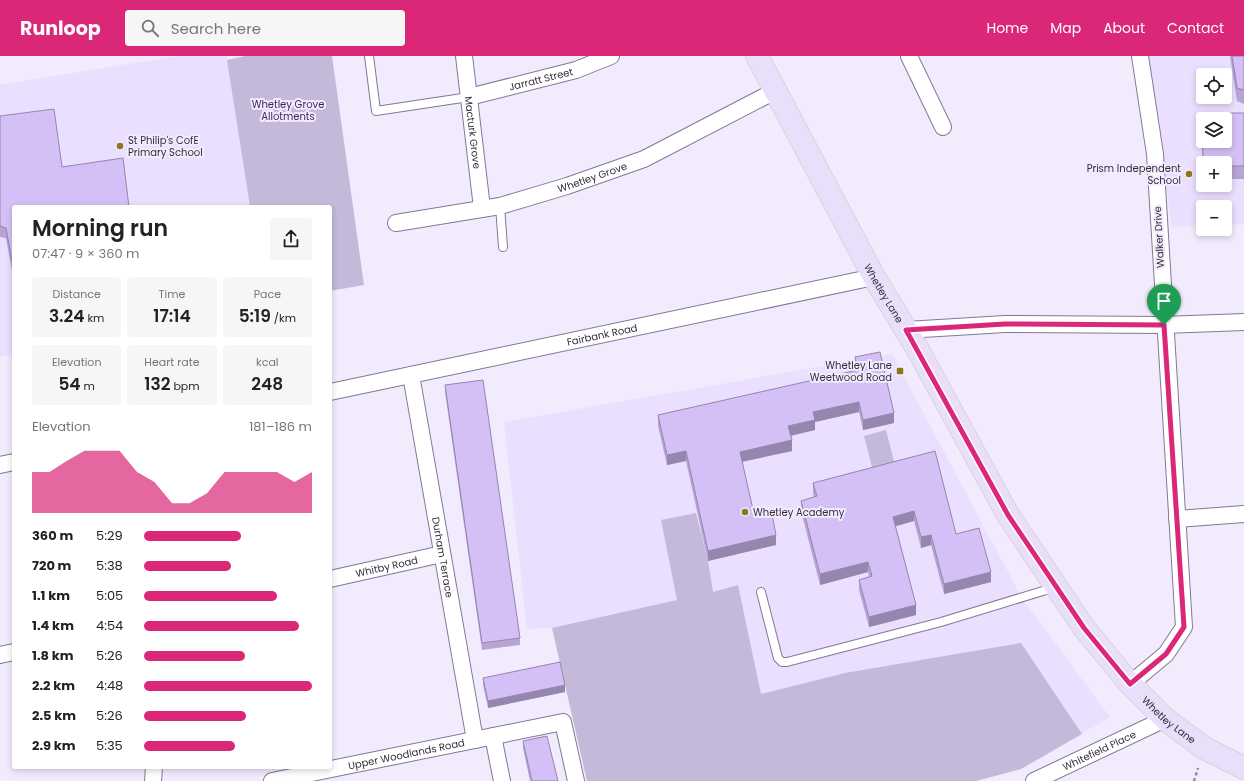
<!DOCTYPE html>
<html lang="en">
<head>
<meta charset="utf-8">
<style>
	:root { --surface:#fff; --page:#f6f6f6; --text:#222; --muted:#767676; --accent:#db2777 }
	body { margin:0; font-family:Poppins,sans-serif; background:var(--page); color:var(--text); height:100vh; display:flex; flex-direction:column; font-size:15px; white-space:nowrap }
	* { box-sizing:border-box; margin:0 }
	p { font-size:13px; color:var(--muted) }
	.icon { flex:none; width:22px; height:22px; fill:none; stroke:currentColor; stroke-width:2; stroke-linecap:round; stroke-linejoin:round }
	.map { position:relative; flex:1; overflow:hidden }
	.sheet { position:absolute; left:12px; top:149px; width:320px; height:564px; display:flex; flex-direction:column; background:var(--surface); border-radius:4px; box-shadow:0 2px 6px #0003 }
	.sheet>* { flex:none }
	.buttons { position:absolute; left:1196px; top:12px; display:grid; gap:8px }
	.buttons a { display:grid; place-items:center; width:36px; height:36px; border-radius:4px; background:var(--surface); box-shadow:0 2px 6px #0003; font-size:20px }
	.pin { position:absolute; display:grid; place-items:center; width:34px; height:34px; color:#fff; margin:-41px -17px; border-radius:50% 50% 50% 0; rotate:-45deg; box-shadow:0 0 4px #0007 }
	.pin .icon { rotate:45deg }
	.round { display:grid; place-items:center; flex:none; width:42px; height:42px; border-radius:4px; background:var(--page) }
	.summary { display:flex; align-items:center; justify-content:space-between; height:68px; padding:0 20px }
	h1 { font-size:22px; font-weight:600; line-height:30px }
	.figures { display:grid; grid-template-columns:repeat(3,1fr); gap:6px; height:68px; padding:4px 20px }
	.figures div { display:grid; align-content:center; border-radius:4px; background:var(--page); text-align:center }
	.figures b { font-size:17px; font-weight:600 }
	.figures small { font-size:11px; font-weight:400 }
	.figures p { font-size:11px }
	.chart { height:112px; padding:8px 20px }
	.chart p { display:flex; justify-content:space-between }
	.chart svg { width:100%; height:72px; margin-top:4px; fill:var(--accent); opacity:.7 }
	ul { padding:0 20px; list-style:none; font-size:13px }
	li { display:grid; grid-template-columns:64px 48px 1fr; align-items:center; height:30px }
	li i { height:10px; border-radius:5px; background:var(--accent) }
	header { display:flex; align-items:center; gap:24px; box-sizing:border-box; height:56px; padding:0 20px; background:var(--accent); color:#fff }
	header strong { font-size:19px }
	nav { display:flex; gap:22px; margin-inline-start:auto; font-size:14px }
	.search { width:280px; height:36px; background:var(--page); display:flex; align-items:center; gap:10px; box-sizing:border-box; padding:0 14px; border-radius:4px; color:var(--muted); font-size:15px }
	.map>svg:first-child { display:block }
</style>
</head>
<body>
<header>
<strong>Runloop</strong>
<div class="search"><svg class="icon" aria-label="search" viewBox="0 0 24 24"><circle cx="10" cy="10" r="6"/><path d="M15 15l6 6"/></svg>Search here</div>
<nav><a>Home</a><a>Map</a><a>About</a><a>Contact</a></nav>
</header>
<div class="map">
<svg width="1244" height="725" viewBox="0 0 1244 725">
	<rect width="100%" height="100%" fill="#f2ebfe"/>
	<path fill="#eadffe" fill-rule="evenodd" d="M177,0H227L250,151H14V298L0,301V29Z
		M1146,0H1244V168L1225,169V151H1203V170L1172,171ZM1203,19H1225V41H1203ZM1203,63H1225V85H1203ZM1203,107H1225V129H1203Z
		M892,298L1023,544L1110,661L1021,713L976,725H587L552,572L527,573L504,366Z"/>
	<path fill="#c5b9d9" d="M245,0H332L364,229L330,235V151H250L227,4Z
		M886,374L895,409L873,415L864,380Z
		M696,457L708,505L713,536L738,529L761,638L845,617L1021,587L1082,678L1021,713L976,725H587L552,572L677,544L661,464Z"/>
	<g fill="none" stroke-linecap="round" stroke-linejoin="round">
		<g stroke="#827894" stroke-width="10">
			<path id="lane" d="M369,0L376,55L469,41
				M500,150L503,191
				M761,536L778,602L782,606H787L941,566L1056,531"/>
		</g>
		<g stroke="#827894" stroke-width="18">
			<g id="street">
				<path id="s1" d="M464,0L482,152"/>
				<path d="M909,0L943,71"/>
				<path id="s2" d="M469,41L576,14L611,0"/>
				<path id="s3" d="M396,167L500,150L567,130L644,103L775,35"/>
				<path d="M906,274L1005,268L1164,269L1244,266"/>
				<path id="s4" d="M411,319L475,684"/>
				<path id="s5" d="M330,336L874,221"/>
				<path d="M0,409L14,406"/>
				<path d="M1177,463L1244,458"/>
				<path id="s6" d="M330,523L442,498"/>
				<path d="M0,599L14,596"/>
				<path d="M1130,628L1166,598L1184,571L1155,98L1140,0"/>
				<path d="M493,680L502,725"/>
				<path d="M153,725L154,711"/>
				<path id="s7" d="M272,725L563,666L576,725"/>
				<path id="s8" d="M1034,725L1165,663"/>
			</g>
		</g>
		<g stroke="#d6d5d8" stroke-width="24">
			<g id="primary">
				<path id="s9" d="M757,0L874,221L918,294L1008,459L1084,572L1130,628L1165,663L1204,692L1244,712"/>
			</g>
		</g>
		<path stroke="#8e8897" stroke-width="2.5" stroke-dasharray="3 3" stroke-linecap="butt" d="M1194,725L1198,712"/>
		<use href="#lane" stroke="#fff" stroke-width="8"/>
		<use href="#street" stroke="#fff" stroke-width="16"/>
		<use href="#primary" stroke="#eadffb" stroke-width="22"/>
	</g>
	<path fill="#b6a5d4" d="M1230,0H1244V48L1237,45Z
		M1202,57H1244V123H1225V107H1203V118Z
		M0,60L14,151V215H12L6,182L0,181Z
		M855,301L894,367L863,374L859,356L815,366V374L791,380L792,395L742,406L754,458L776,489L708,505L686,405L667,409L658,370V359L855,315Z
		M445,329L520,582V589L482,594L445,336Z
		M935,395L956,478L991,526L944,538L931,489L921,492L914,465L895,470L916,559L869,571L859,534V524L869,521L868,516L820,529L801,455V445L814,441L813,437V427Z
		M483,622L565,636L488,652L483,629Z
		M523,685L558,725H530L523,692Z"/>
	<path fill="#9486ac" d="M859,346V356L815,366V374L788,380V370L813,356Z
		M894,357V367L863,374V364Z
		M792,384V395L740,406V396Z
		M686,395V405L667,409V399Z
		M914,455V465L893,471V461Z
		M776,479V489L708,505V495Z
		M931,479V489L921,492V481Z
		M868,506V516L820,529V518Z
		M991,516V526L944,538V528Z
		M916,549V559L869,571V561Z
		M565,629V636L488,652V645Z"/>
	<path fill="#d4c0f6" stroke="#9486ac" fill-rule="evenodd" d="M1232,0H1244V34L1237,32Z
		M54,53L62,111L123,102L129,151H14V204L12,205L6,172L0,170V60Z
		M1202,57H1244V110H1225V107H1203ZM1203,63H1225V85H1203Z
		M880,296L894,357L863,364L859,346L813,356L815,364L788,370L792,384L740,396L754,458L771,454L776,479L708,495L686,395L667,399L658,359L858,314L855,301Z
		M483,324L520,582L482,587L445,329Z
		M935,395L956,478L979,472L991,516L944,528L931,479L921,481L914,455L893,461L916,549L869,561L859,524L872,520L868,506L820,518L801,445L817,440L813,427Z
		M560,606L565,629L488,645L483,622Z
		M547,680L558,725H532L523,685Z"/>
	<g fill="none" stroke-linecap="round" stroke-linejoin="round">
		<g stroke="#fff" stroke-width="8">
			<path id="route" d="M1005,268L1164,269L1184,571L1166,598L1130,628L1084,572L1008,459L906,274Z"/>
		</g>
		<use href="#route" stroke="#db2777" stroke-width="5"/>
	</g>
	<g fill="#90761b" stroke="#f2ebfe" stroke-width="1.5">
		<circle cx="120" cy="90" r="4"/>
		<circle cx="1189" cy="118" r="4"/>
		<rect x="896" y="311" width="8" height="8" rx="2"/>
		<circle cx="745" cy="456" r="4"/>
	</g>
	<g text-anchor="middle" dominant-baseline="central" stroke-width="4" stroke-linejoin="round" paint-order="stroke">
		<g font-size="10" fill="#332e3a" stroke="#f2ebfe">
			<text stroke="none"><textPath href="#s2" startOffset="74">Jarratt Street</textPath></text>
			<text stroke="none"><textPath href="#s1" startOffset="77">Macturk Grove</textPath></text>
			<text stroke="none"><textPath href="#s3" startOffset="202">Whetley Grove</textPath></text>
			<text transform="translate(1159 181) rotate(-93)">Walker Drive</text>
			<text stroke="none"><textPath href="#s9" startOffset="269">Whetley Lane</textPath></text>
			<text stroke="none"><textPath href="#s5" startOffset="278">Fairbank Road</textPath></text>
			<text stroke="none"><textPath href="#s4" startOffset="185">Durham Terrace</textPath></text>
			<text stroke="none"><textPath href="#s6" startOffset="58">Whitby Road</textPath></text>
			<text stroke="none"><textPath href="#s9" startOffset="785">Whetley Lane</textPath></text>
			<text stroke="none"><textPath href="#s8" startOffset="72">Whitefield Place</textPath></text>
			<text stroke="none"><textPath href="#s7" startOffset="137">Upper Woodlands Road</textPath></text>
		</g>
		<g font-size="10" fill="#402361" stroke="#f2ebfe">
			<text x="288" y="48">Whetley Grove<tspan x="288" dy="12">Allotments</tspan></text>
		</g>
		<g font-size="10" fill="#332e3a" stroke="#f2ebfe" text-anchor="start">
			<text x="128" y="84">St Philip's CofE<tspan x="128" dy="12">Primary School</tspan></text>
			<text x="1181" y="112" text-anchor="end">Prism Independent<tspan x="1181" dy="12">School</tspan></text>
			<text x="892" y="309" text-anchor="end">Whetley Lane<tspan x="892" dy="12">Weetwood Road</tspan></text>
			<text x="753" y="456">Whetley Academy</text>
		</g>
	</g>
</svg>
<div class="buttons">
<a><svg class="icon" aria-label="locate" viewBox="0 0 24 24"><circle cx="12" cy="12" r="6"/><path d="M12 2v4M12 18v4M2 12h4M18 12h4"/></svg></a>
<a><svg class="icon" aria-label="layers" viewBox="0 0 24 24"><path d="M12 4l9 5-9 5-9-5zM3 14l9 5 9-5"/></svg></a>
<a>+</a>
<a>−</a>
</div>
<div class="pin" style="left:1164px;top:269px;background:#1e9e55"><svg class="icon" aria-label="arrive" viewBox="0 0 24 24"><path d="M6 21V4h12l-3 4 3 4H6"/></svg></div>
<section class="sheet">
<div class="summary"><div><h1>Morning run</h1><p>07:47 · 9 × 360 m</p></div><a class="round"><svg class="icon" aria-label="share" viewBox="0 0 24 24"><path d="M12 15V3M7 8l5-5 5 5M5 13v7h14v-7"/></svg></a></div>
<div class="figures">
<div><p>Distance</p><b>3.24<small> km</small></b></div>
<div><p>Time</p><b>17:14</b></div>
<div><p>Pace</p><b>5:19<small> /km</small></b></div>
</div>
<div class="figures">
<div><p>Elevation</p><b>54<small> m</small></b></div>
<div><p>Heart rate</p><b>132<small> bpm</small></b></div>
<div><p>kcal</p><b>248</b></div>
</div>
<div class="chart"><p><span>Elevation</span>181–186 m</p>
<svg viewBox="0 0 160 44" preserveAspectRatio="none"><path d="M0 44V19L10 19L20 12L30 6L40 6L50 6L60 19L70 25L80 38L90 38L100 32L110 19L120 19L130 19L140 19L150 25L160 19V44z"/></svg>
</div>
<ul>
<li><b>360 m</b>5:29<i style="width:58%"></i></li>
<li><b>720 m</b>5:38<i style="width:52%"></i></li>
<li><b>1.1 km</b>5:05<i style="width:79%"></i></li>
<li><b>1.4 km</b>4:54<i style="width:92%"></i></li>
<li><b>1.8 km</b>5:26<i style="width:60%"></i></li>
<li><b>2.2 km</b>4:48<i style="width:100%"></i></li>
<li><b>2.5 km</b>5:26<i style="width:61%"></i></li>
<li><b>2.9 km</b>5:35<i style="width:54%"></i></li>
</ul>
</section>
</div>
</body>
</html>
